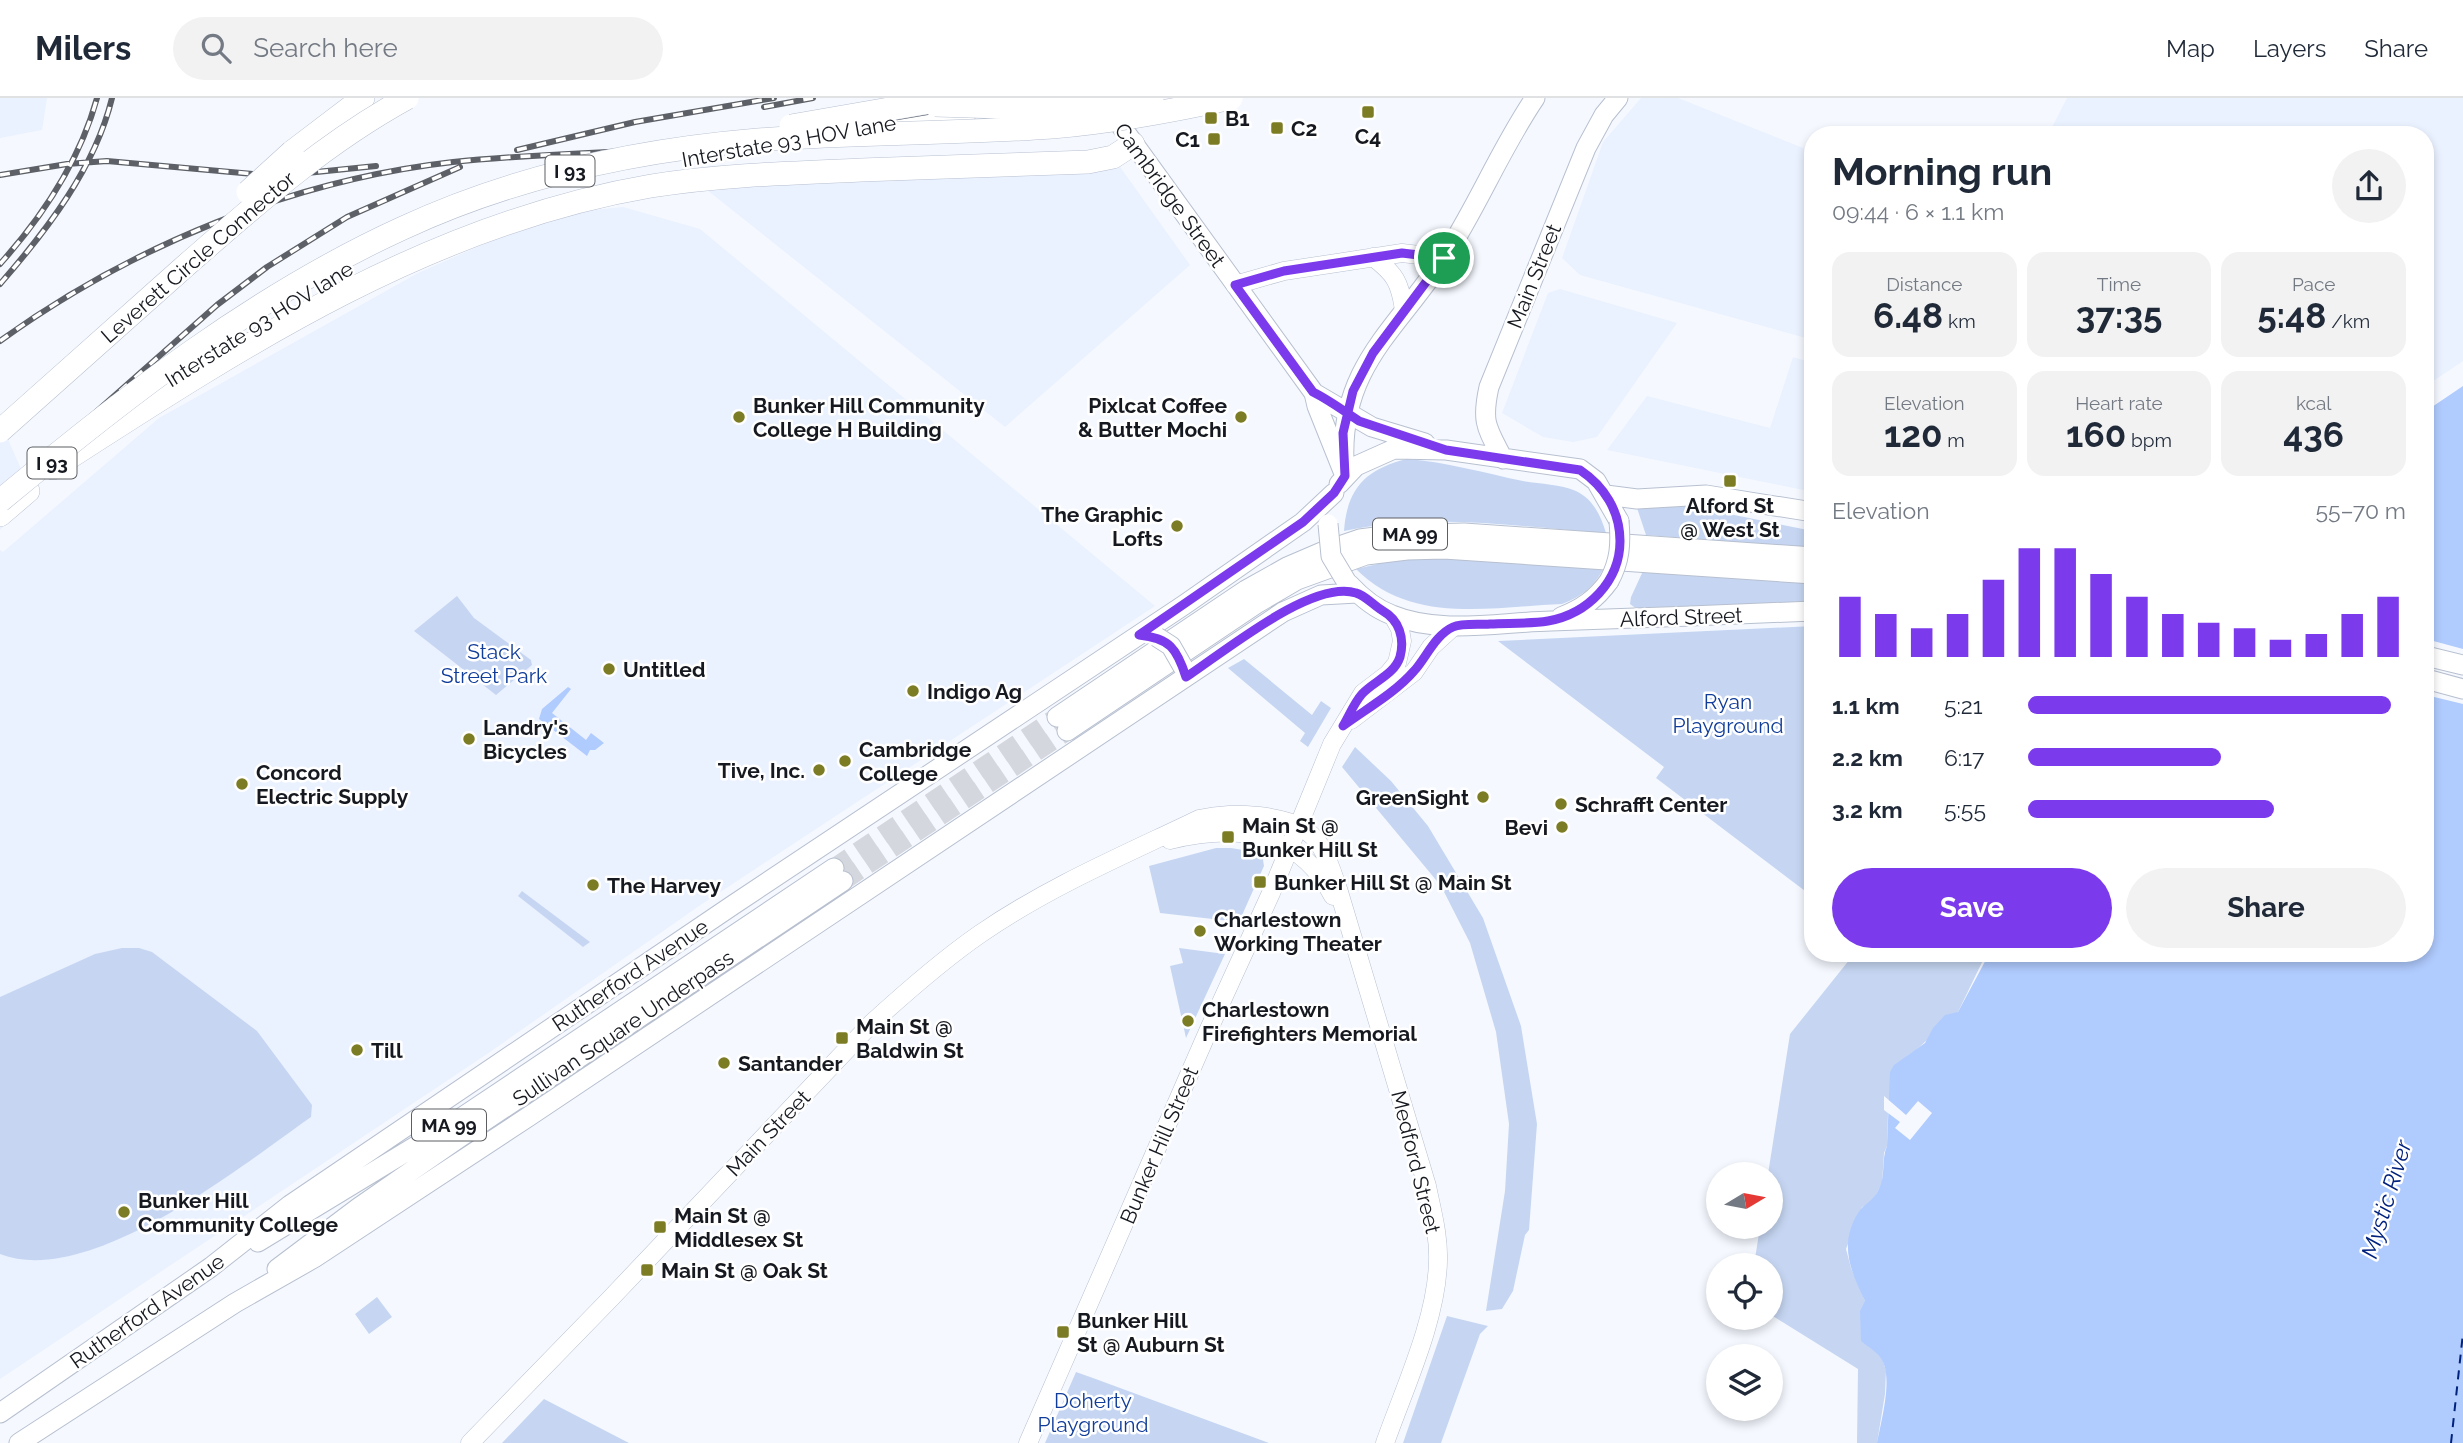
<!DOCTYPE html>
<html lang="en">
<head>
<meta charset="utf-8">
<style>
	:root { --surface:#fff; --page:#f2f2f3; --text:#1f2937; --muted:#747a83; --line:#e0e1e3; --accent:#7c3aed }
	body { margin:0; font-family:Raleway,sans-serif; background:var(--page); color:var(--text); height:100vh; display:flex; flex-direction:column; font-size:26px; white-space:nowrap }
	* { box-sizing:border-box; margin:0 }
	p { font-size:23px; color:var(--muted) }
	.icon { flex:none; width:38px; height:38px; fill:none; stroke:currentColor; stroke-width:2; stroke-linecap:round; stroke-linejoin:round }
	.map { position:relative; flex:1; overflow:hidden }
	.sheet { position:absolute; left:1804px; top:28px; width:630px; height:836px; display:flex; flex-direction:column; background:var(--surface); border-radius:28px; box-shadow:0 4px 10px #0003 }
	.sheet>* { flex:none }
	.needle { width:46px; rotate:80deg }
	.fabs { position:absolute; left:1706px; top:1064px; display:grid; gap:14px }
	.fabs a { display:grid; place-items:center; width:77px; height:77px; border-radius:50%; background:var(--surface); box-shadow:0 4px 10px #0003; font-size:35px }
	.pin { position:absolute; display:grid; place-items:center; width:60px; height:60px; color:#fff; margin:-30px; border:4px solid #fff; border-radius:50%; box-shadow:0 2px 7px #0007 }
	.round { display:grid; place-items:center; flex:none; width:74px; height:74px; border-radius:37px; background:var(--page) }
	.summary { display:flex; align-items:center; justify-content:space-between; height:119px; padding:0 28px }
	h1 { font-size:38px; font-weight:700; line-height:52px }
	.metrics { display:grid; grid-template-columns:repeat(3,1fr); gap:10px; height:119px; padding:7px 28px }
	.metrics div { display:grid; align-content:center; border-radius:18px; background:var(--page); text-align:center }
	.metrics b { font-size:35px; font-weight:700 }
	.metrics small { font-size:19px; font-weight:400 }
	.metrics p { font-size:19px }
	.chart { height:196px; padding:14px 28px }
	.chart p { display:flex; justify-content:space-between }
	.chart svg { width:100%; height:126px; margin-top:7px; stroke:var(--accent); stroke-width:6 }
	.primary-button { display:flex; gap:14px; margin-top:auto; padding:14px 28px }
	.primary-button a { flex:1; height:80px; border-radius:42px; background:var(--accent); color:#fff; font-size:28px; font-weight:700; line-height:80px; text-align:center }
	.primary-button a+a { background:var(--page); color:var(--text) }
	ul { padding:0 28px; list-style:none; font-size:23px }
	li { display:grid; grid-template-columns:112px 84px 1fr; align-items:center; height:52px }
	li i { height:18px; border-radius:9px; background:var(--accent) }
	header { display:flex; align-items:center; gap:42px; box-sizing:border-box; height:98px; padding:0 35px; background:var(--surface); border-bottom:2px solid var(--line) }
	header strong { font-size:33px }
	nav { display:flex; gap:38px; margin-inline-start:auto; font-size:24px }
	.search { width:490px; height:63px; background:var(--page); display:flex; align-items:center; gap:18px; box-sizing:border-box; padding:0 24px; border-radius:38px; color:var(--muted); font-size:26px }
	.map>svg:first-child { display:block }
</style>
</head>
<body>
<header>
<strong>Milers</strong>
<div class="search"><svg class="icon" aria-label="search" viewBox="0 0 24 24"><circle cx="10" cy="10" r="6"/><path d="M15 15l6 6"/></svg>Search here</div>
<nav><a>Map</a><a>Layers</a><a>Share</a></nav>
</header>
<div class="map">
<svg width="2463" height="1345" viewBox="0 0 2463 1345">
	<rect width="100%" height="100%" fill="#f5f9ff"/>
	<path fill="#eaf1ff" d="M0,0H47L42,32L0,40Z
		M1641,0H1678L1813,54V242L1580,177L1562,160L1603,44Z
		M2067,0H2463V263L2426,288V37H2048Z
		M1118,66L1190,167L1005,329L702,88Z
		M623,109L700,131L1155,508L699,808L487,956L0,1281V452L3,454L159,320L418,175L539,122L584,113Z
		M1560,191L1677,225L1597,339L1573,344L1543,339L1502,315L1548,195Z
		M1793,259L1813,265V394L1607,352L1647,298L1770,330Z
		M0,323L21,371L20,411L0,432Z"/>
	<path fill="#c6d6f2" d="M1407,361C1447,364 1484,375 1523,383C1541,386 1560,386 1576,393C1593,401 1601,418 1606,435C1519,429 1431,414 1344,433C1347,390 1366,371 1407,361Z
		M1670,404L1813,433V450L1646,437L1637,410Z
		M1442,459L1604,470C1593,489 1583,498 1562,506C1491,509 1411,527 1356,471L1386,464Z
		M1643,473L1813,485V503L1638,512L1630,506L1631,499Z
		M457,498L474,520L531,562L532,567L496,597L414,533Z
		M1813,528V799L1656,680L1664,669L1498,543Z
		M1244,561L1312,617L1321,603L1331,610L1308,649L1300,643L1305,635L1228,570Z
		M1355,649L1391,683L1428,728L1483,820L1521,928L1537,1026L1529,1132L1525,1137L1513,1193L1502,1211L1486,1213L1505,1093L1509,1026L1496,934L1470,845L1441,788L1342,669Z
		M1216,750H1231L1262,755L1264,768L1239,824L1160,815L1149,768Z
		M522,793L590,844L583,849L518,798Z
		M122,850H139L152,854L257,933L312,1007L311,1019C241,1068 90,1191 0,1156V899L95,856Z
		M1179,850L1225,856L1186,940L1170,868L1183,865Z
		M1854,856H1986L1958,914L1916,952L1907,958L1888,1016L1887,1048L1884,1055L1882,1086L1871,1105L1862,1109L1846,1151L1851,1170L1865,1203L1886,1273L1885,1296L1877,1345H1857L1858,1271L1771,1217V1167H1754L1760,1129H1771V1076H1768L1790,936Z
		M377,1199L392,1219L369,1236L355,1216Z
		M1447,1218L1488,1228L1480,1236L1441,1345H1403Z
		M1076,1274L1093,1280L1269,1345H1045Z
		M544,1301L629,1345H502Z"/>
	<path fill="#b0cbfe" d="M2463,288V1345H1877C1881,1324 1893,1281 1882,1262C1879,1255 1868,1249 1861,1243L1860,1213L1865,1203C1850,1172 1839,1146 1858,1115C1864,1105 1873,1104 1879,1091C1886,1077 1881,1062 1887,1048L1890,974L1894,967L1925,945L1933,930L1945,917L1958,914L1989,856H2426V313Z
		M568,589L571,591L552,615L586,642L591,635L604,645L595,652H590L587,658L539,621L542,611Z"/>
	<path fill="#f5f9ff" d="M2426,541L2463,551V606L2426,597Z
		M1884,998L1906,1017L1918,1003L1932,1015L1910,1042L1895,1030L1900,1024L1884,1012Z"/>
	<g fill="none" stroke-linecap="round" stroke-linejoin="round">
		<path stroke="#00227e" stroke-width="2" stroke-dasharray="9 7" stroke-linecap="butt" d="M2451,1345L2463,1235"/>
		<path stroke="#d4d7dd" stroke-width="19" stroke-dasharray="19 10" stroke-linecap="butt" d="M834,770L1057,619
			M843,783L1067,633"/>
		<g stroke="#b8c0d0" stroke-width="19">
			<path id="secondary" d="M1373,159C1395,176 1400,184 1404,212
				M1235,187L1284,173L1402,155L1444,160
				M1351,622L1414,574L1431,549L1453,529
				M1170,742C1237,726 1298,732 1333,798
				M470,1345L611,1200L872,925C906,894 941,863 980,836C1048,789 1124,757 1199,721C1220,716 1237,716 1259,718C1315,725 1322,742 1339,794L1427,1088C1432,1113 1439,1138 1438,1163C1437,1221 1404,1291 1385,1345
				M1028,1345L1209,931L1271,795L1332,646L1363,595L1388,576L1397,565L1402,543L1400,531L1393,518"/>
		</g>
		<g stroke="#b8c0d0" stroke-width="21">
			<path id="primary" d="M1108,10L1314,295L1317,308L1345,378
				M1314,295L1372,329L1425,345
				M1503,361C1487,330 1481,325 1489,289L1586,50L1604,17L1618,0
				M1344,363C1340,267 1399,230 1445,158C1478,107 1501,50 1535,0
				M1339,386L1356,368L1394,351L1446,352L1580,371L1596,383L1619,423
				M1606,397L1637,401L1706,397L1813,414
				M1349,486C1361,499 1376,511 1392,517C1440,537 1501,524 1551,523C1638,520 1726,517 1813,513
				M1561,519C1582,511 1596,501 1609,483
				M2426,558L2463,567
				M2426,581L2463,591
				M1057,619L1246,492L1287,469L1322,454L1360,441L1391,437L1464,435L1813,459
				M1067,633L1256,506L1297,482L1366,457L1407,452L1444,451L1813,476
				M258,1144L452,1026L834,770
				M277,1171L358,1110L459,1040L843,783
				M0,1315L211,1169L290,1107L733,807L1184,507L1303,424L1334,395
				M19,1345L235,1205L314,1160L528,1019L1283,514L1321,497L1357,495"/>
		</g>
		<g stroke="#b8c0d0" stroke-width="24">
			<path id="motorway" d="M875,29L966,13
				M292,54L363,0
				M53,370C239,250 427,126 651,88C720,77 791,75 861,72C937,69 1012,67 1088,64L1113,59L1133,46
				M0,417L28,393"/>
		</g>
		<use href="#secondary" stroke="#fff" stroke-width="18"/>
		<use href="#primary" stroke="#fff" stroke-width="19"/>
		<use href="#motorway" stroke="#fff" stroke-width="23"/>
		<g stroke="#5d6167" stroke-width="6">
			<path id="rail" d="M764,9L813,0
				M517,52L635,24L774,0
				M0,77L67,66L107,63L277,78L376,68
				M0,166C43,118 80,62 97,0
				M0,186C47,132 95,70 112,0
				M0,243C132,148 292,82 453,64C550,54 647,55 744,45C774,42 803,35 833,30C892,20 951,10 1010,0
				M0,399L217,207L267,169L347,119L460,69"/>
		</g>
		<use href="#rail" stroke="#fff" stroke-width="3.5" stroke-dasharray="10" stroke-linecap="butt"/>
		<g stroke="#b8c0d0" stroke-width="21" stroke-linecap="butt">
			<path id="primary-bridge" d="M1328,426L1331,458L1346,483
				M1609,483C1620,463 1621,446 1619,423
				M1157,539L1171,548L1183,569"/>
		</g>
		<g stroke="#b8c0d0" stroke-width="24" stroke-linecap="butt">
			<path id="motorway-bridge" d="M935,7L1033,10L1152,0
				M791,28L953,0
				M248,94L292,54
				M0,333C61,279 122,225 183,170C254,108 323,46 407,0
				M0,403C125,299 254,198 403,130C513,79 638,52 758,42C856,34 955,36 1052,29C1113,24 1172,13 1231,0"/>
		</g>
		<use href="#primary-bridge" stroke="#fff" stroke-width="19"/>
		<use href="#motorway-bridge" stroke="#fff" stroke-width="23"/>
	</g>
	<g fill="none" stroke-linecap="round" stroke-linejoin="round">
		<g stroke="#fff" stroke-width="14">
			<path id="route" d="M1444,160L1373,255L1353,293L1343,335L1345,378L1334,395L1303,424L1139,537C1170,540 1177,551 1186,579C1223,555 1312,481 1356,495C1365,497 1374,508 1383,513C1399,522 1405,540 1400,559C1394,577 1374,583 1362,596C1354,605 1349,618 1343,628C1366,611 1395,595 1414,573C1426,560 1435,537 1453,529C1462,525 1479,527 1490,526C1509,525 1529,526 1548,523C1588,516 1620,483 1620,443C1620,413 1604,388 1580,372L1446,352L1359,323C1344,313 1329,302 1313,294L1235,187L1284,173L1402,155L1444,160"/>
		</g>
		<use href="#route" stroke="#7c3aed" stroke-width="9"/>
	</g>
	<g fill="#7b7c24" stroke="#fff" stroke-width="2.5">
		<rect x="1361" y="7" width="14" height="14" rx="3.5"/>
		<rect x="1204" y="13" width="14" height="14" rx="3.5"/>
		<rect x="1270" y="23" width="14" height="14" rx="3.5"/>
		<rect x="1207" y="34" width="14" height="14" rx="3.5"/>
		<circle cx="739" cy="319" r="7"/>
		<circle cx="1241" cy="319" r="7"/>
		<rect x="1723" y="376" width="14" height="14" rx="3.5"/>
		<circle cx="1177" cy="428" r="7"/>
		<circle cx="609" cy="571" r="7"/>
		<circle cx="913" cy="593" r="7"/>
		<circle cx="469" cy="641" r="7"/>
		<circle cx="845" cy="663" r="7"/>
		<circle cx="819" cy="672" r="7"/>
		<circle cx="242" cy="686" r="7"/>
		<circle cx="1483" cy="699" r="7"/>
		<circle cx="1561" cy="706" r="7"/>
		<circle cx="1562" cy="729" r="7"/>
		<rect x="1221" y="732" width="14" height="14" rx="3.5"/>
		<rect x="1253" y="777" width="14" height="14" rx="3.5"/>
		<circle cx="593" cy="787" r="7"/>
		<circle cx="1200" cy="833" r="7"/>
		<circle cx="1188" cy="923" r="7"/>
		<rect x="835" y="933" width="14" height="14" rx="3.5"/>
		<circle cx="357" cy="952" r="7"/>
		<circle cx="724" cy="965" r="7"/>
		<circle cx="124" cy="1114" r="7"/>
		<rect x="653" y="1122" width="14" height="14" rx="3.5"/>
		<rect x="640" y="1165" width="14" height="14" rx="3.5"/>
		<rect x="1056" y="1227" width="14" height="14" rx="3.5"/>
	</g>
	<g text-anchor="middle" dominant-baseline="central" stroke-width="5" stroke-linejoin="round" paint-order="stroke">
		<g fill="#fff" stroke="#5c5e62" stroke-width="2">
			<rect x="545.5" y="57.5" width="49" height="31" rx="5"/>
			<rect x="27.5" y="349.5" width="49" height="31" rx="5"/>
			<rect x="1373" y="420.5" width="74" height="31" rx="5"/>
			<rect x="412" y="1011.5" width="74" height="31" rx="5"/>
		</g>
		<g font-size="19" font-weight="bold" fill="#16191f">
			<text x="570" y="73">I 93</text>
			<text x="52" y="365">I 93</text>
			<text x="1410" y="436">MA 99</text>
			<text x="449" y="1027">MA 99</text>
		</g>
		<g font-size="21" font-weight="bold" fill="#16191f" stroke="#fff" text-anchor="start">
			<text x="1225" y="20">B1</text>
			<text x="1291" y="30">C2</text>
			<text x="1368" y="38" text-anchor="middle">C4</text>
			<text x="1200" y="41" text-anchor="end">C1</text>
			<text x="753" y="307">Bunker Hill Community<tspan x="753" dy="24">College H Building</tspan></text>
			<text x="1227" y="307" text-anchor="end">Pixlcat Coffee<tspan x="1227" dy="24">&amp; Butter Mochi</tspan></text>
			<text x="1730" y="407" text-anchor="middle">Alford St<tspan x="1730" dy="24">@ West St</tspan></text>
			<text x="1163" y="416" text-anchor="end">The Graphic<tspan x="1163" dy="24">Lofts</tspan></text>
			<text x="623" y="571">Untitled</text>
			<text x="927" y="593">Indigo Ag</text>
			<text x="483" y="629">Landry's<tspan x="483" dy="24">Bicycles</tspan></text>
			<text x="859" y="651">Cambridge<tspan x="859" dy="24">College</tspan></text>
			<text x="805" y="672" text-anchor="end">Tive, Inc.</text>
			<text x="256" y="674">Concord<tspan x="256" dy="24">Electric Supply</tspan></text>
			<text x="1469" y="699" text-anchor="end">GreenSight</text>
			<text x="1575" y="706">Schrafft Center</text>
			<text x="1242" y="727">Main St @<tspan x="1242" dy="24">Bunker Hill St</tspan></text>
			<text x="1548" y="729" text-anchor="end">Bevi</text>
			<text x="1274" y="784">Bunker Hill St @ Main St</text>
			<text x="607" y="787">The Harvey</text>
			<text x="1214" y="821">Charlestown<tspan x="1214" dy="24">Working Theater</tspan></text>
			<text x="1202" y="911">Charlestown<tspan x="1202" dy="24">Firefighters Memorial</tspan></text>
			<text x="856" y="928">Main St @<tspan x="856" dy="24">Baldwin St</tspan></text>
			<text x="371" y="952">Till</text>
			<text x="738" y="965">Santander</text>
			<text x="138" y="1102">Bunker Hill<tspan x="138" dy="24">Community College</tspan></text>
			<text x="674" y="1117">Main St @<tspan x="674" dy="24">Middlesex St</tspan></text>
			<text x="661" y="1172">Main St @ Oak St</text>
			<text x="1077" y="1222">Bunker Hill<tspan x="1077" dy="24">St @ Auburn St</tspan></text>
		</g>
		<g font-size="21" fill="#16191f" stroke="#fff">
			<text transform="translate(789 43) rotate(-10)">Interstate 93 HOV lane</text>
			<text transform="translate(1170 97) rotate(54)">Cambridge Street</text>
			<text transform="translate(198 159) rotate(-41)">Leverett Circle Connector</text>
			<text transform="translate(1534 178) rotate(-68)">Main Street</text>
			<text transform="translate(259 226) rotate(-32)">Interstate 93 HOV lane</text>
			<text transform="translate(1681 519) rotate(-2)">Alford Street</text>
			<text transform="translate(630 877) rotate(-34)">Rutherford Avenue</text>
			<text transform="translate(623 930) rotate(-34)">Sullivan Square Underpass</text>
			<text transform="translate(768 1035) rotate(-46)">Main Street</text>
			<text transform="translate(1159 1047) rotate(-67)">Bunker Hill Street</text>
			<text transform="translate(1416 1064) rotate(76)">Medford Street</text>
			<text transform="translate(147 1213) rotate(-35)">Rutherford Avenue</text>
		</g>
		<g font-size="21" fill="#103d9a" stroke="#fff">
			<text x="494" y="553">Stack<tspan x="494" dy="24">Street Park</tspan></text>
			<text x="1728" y="603">Ryan<tspan x="1728" dy="24">Playground</tspan></text>
			<text x="1093" y="1302">Doherty<tspan x="1093" dy="24">Playground</tspan></text>
		</g>
		<g font-size="23" font-style="italic" fill="#00227e" stroke="#fff">
			<text transform="translate(2386 1101) rotate(-73)">Mystic River</text>
		</g>
	</g>
</svg>
<div class="fabs">
<a><svg class="needle" viewBox="-14 -14 28 28"><path d="M0-13l5 13h-10z" fill="#e53935"/><path d="M0 13l5-13h-10z" fill="#747a83"/></svg></a>
<a><svg class="icon" aria-label="locate" viewBox="0 0 24 24"><circle cx="12" cy="12" r="6"/><path d="M12 2v4M12 18v4M2 12h4M18 12h4"/></svg></a>
<a><svg class="icon" aria-label="layers" viewBox="0 0 24 24"><path d="M12 4l9 5-9 5-9-5zM3 14l9 5 9-5"/></svg></a>
</div>
<div class="pin" style="left:1444px;top:160px;background:#1e9e55"><svg class="icon" aria-label="arrive" viewBox="0 0 24 24"><path d="M6 21V4h12l-3 4 3 4H6"/></svg></div>
<section class="sheet">
<div class="summary"><div><h1>Morning run</h1><p>09:44 · 6 × 1.1 km</p></div><a class="round"><svg class="icon" aria-label="share" viewBox="0 0 24 24"><path d="M12 15V3M7 8l5-5 5 5M5 13v7h14v-7"/></svg></a></div>
<div class="metrics">
<div><p>Distance</p><b>6.48<small> km</small></b></div>
<div><p>Time</p><b>37:35</b></div>
<div><p>Pace</p><b>5:48<small> /km</small></b></div>
</div>
<div class="metrics">
<div><p>Elevation</p><b>120<small> m</small></b></div>
<div><p>Heart rate</p><b>160<small> bpm</small></b></div>
<div><p>kcal</p><b>436</b></div>
</div>
<div class="chart"><p><span>Elevation</span>55–70 m</p>
<svg viewBox="0 0 160 44" preserveAspectRatio="none"><path d="M5 44V23M15 44V29M25 44V34M35 44V29M45 44V17M55 44V6M65 44V6M75 44V15M85 44V23M95 44V29M105 44V32M115 44V34M125 44V38M135 44V36M145 44V29M155 44V23"/></svg>
</div>
<ul>
<li><b>1.1 km</b>5:21<i style="width:96%"></i></li>
<li><b>2.2 km</b>6:17<i style="width:51%"></i></li>
<li><b>3.2 km</b>5:55<i style="width:65%"></i></li>
</ul>
<div class="primary-button"><a>Save</a><a>Share</a></div>
</section>
</div>
</body>
</html>
